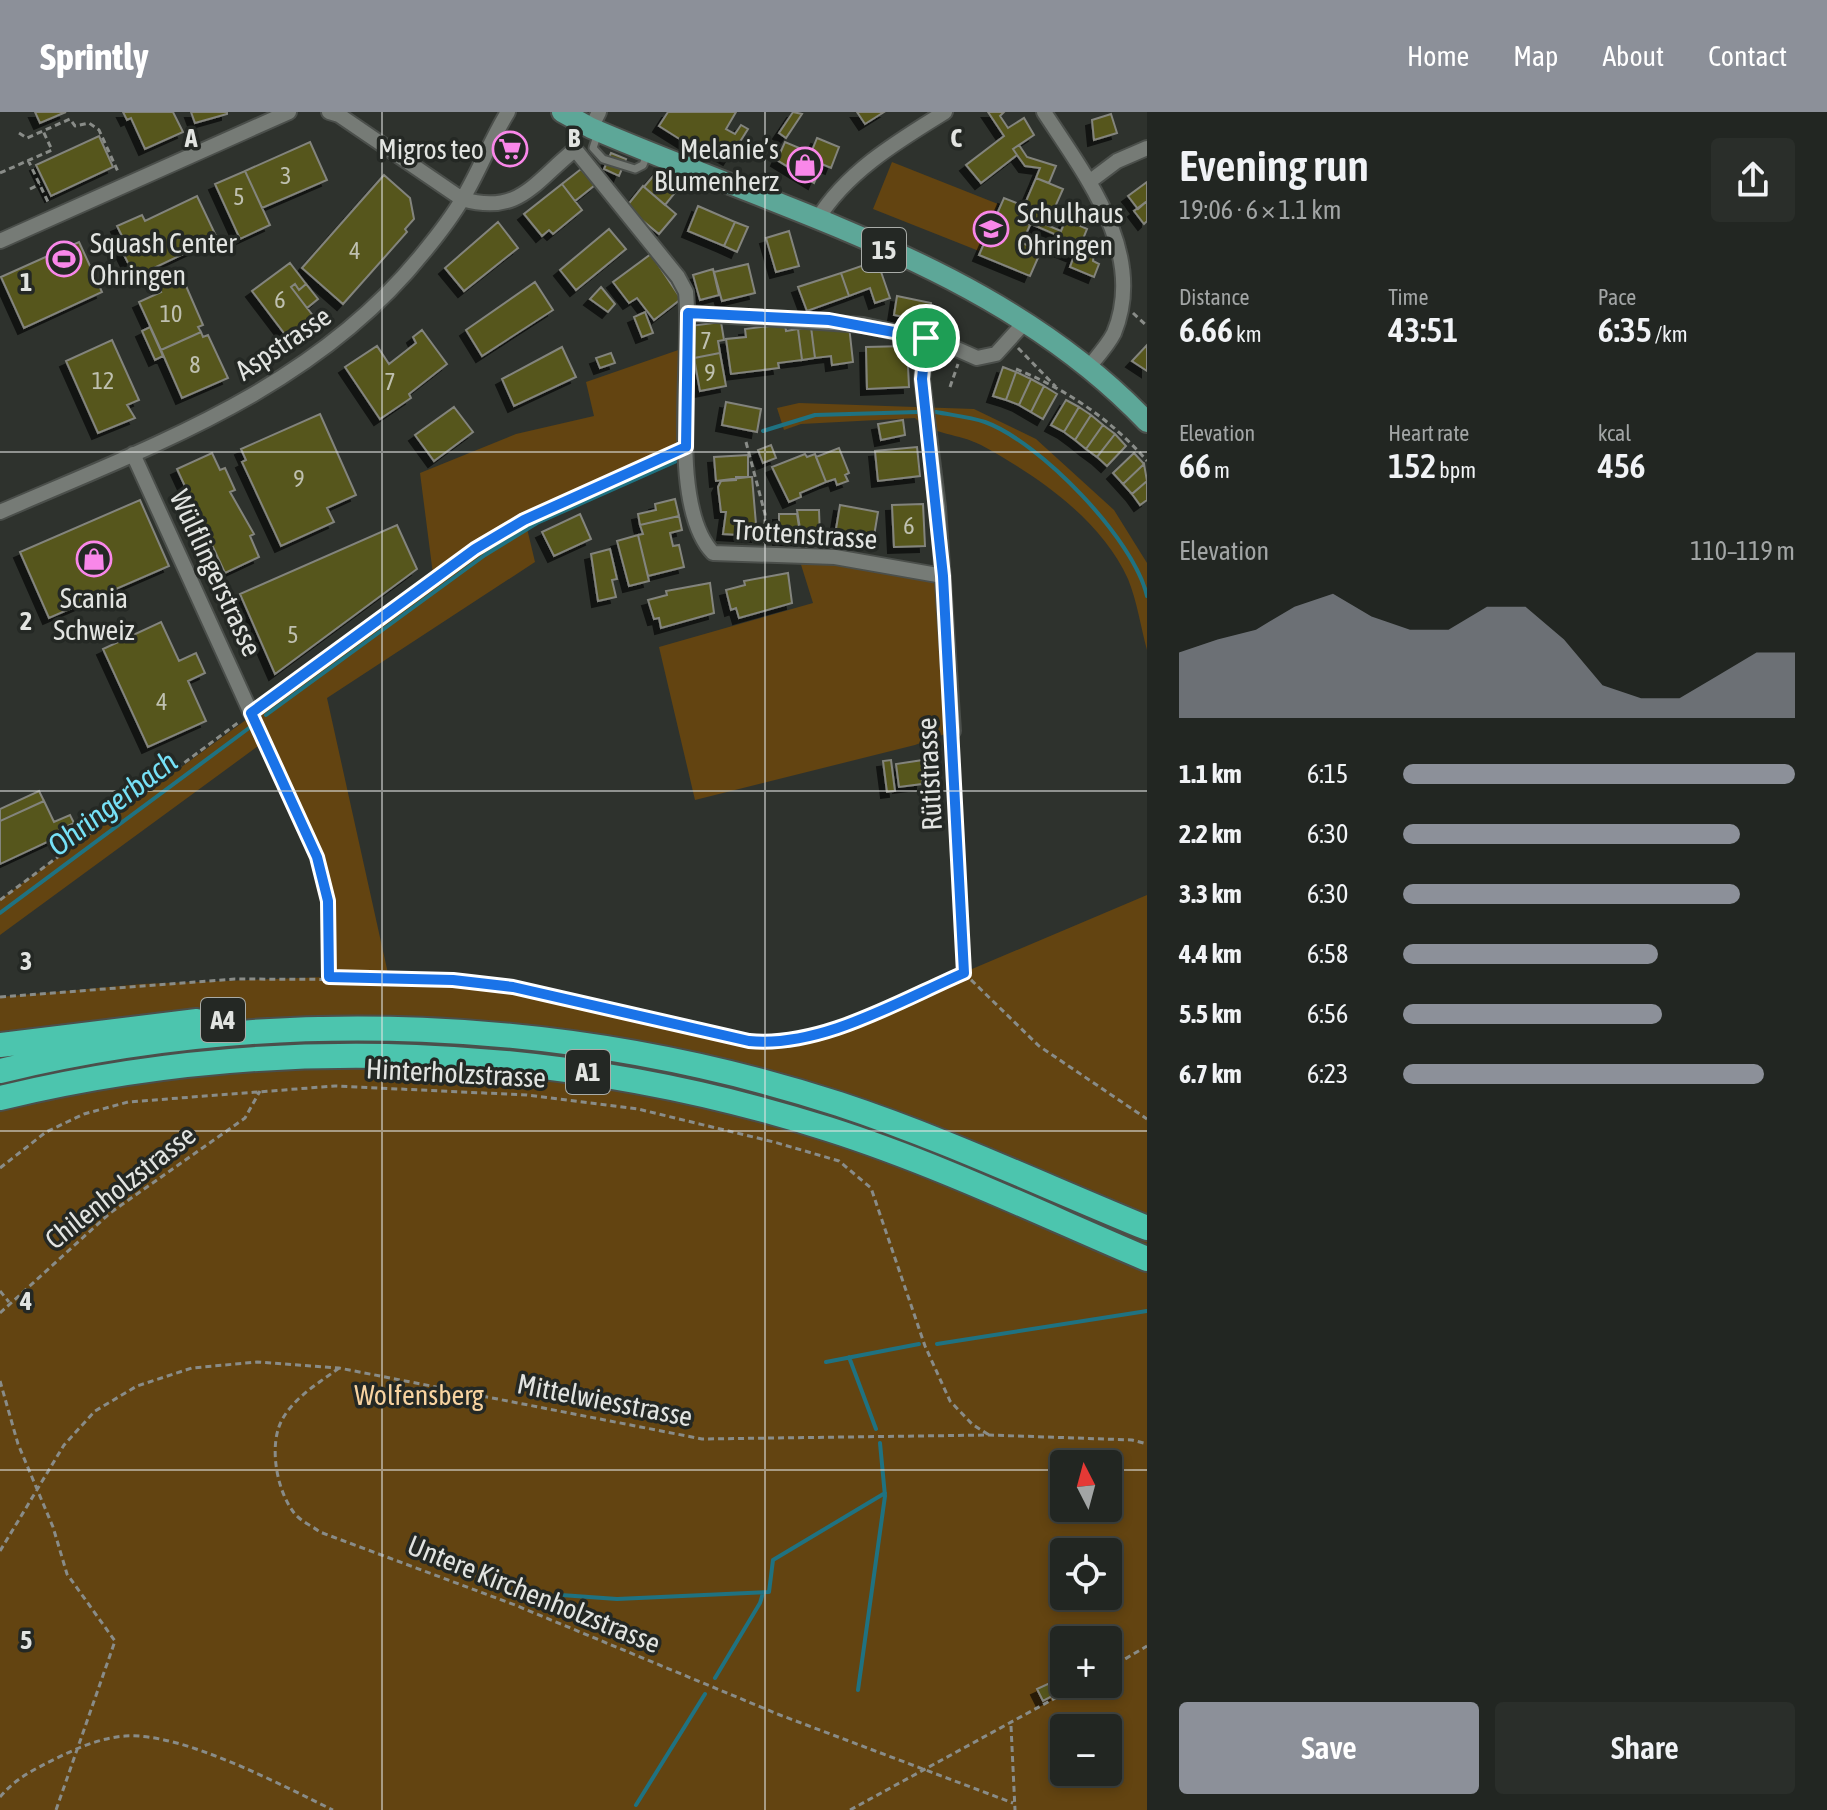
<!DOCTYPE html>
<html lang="en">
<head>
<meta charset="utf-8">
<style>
	:root { --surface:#222622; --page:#2a2e2a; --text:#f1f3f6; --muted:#a2a5a5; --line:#3f4340; --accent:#8c9099 }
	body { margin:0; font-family:"Asap Condensed",sans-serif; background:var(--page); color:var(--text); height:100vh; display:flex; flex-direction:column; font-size:30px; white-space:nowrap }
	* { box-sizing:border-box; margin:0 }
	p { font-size:26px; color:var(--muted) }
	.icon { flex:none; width:44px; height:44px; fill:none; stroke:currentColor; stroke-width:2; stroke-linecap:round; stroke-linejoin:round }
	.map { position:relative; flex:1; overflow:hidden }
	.side { display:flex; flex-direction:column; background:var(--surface); width:680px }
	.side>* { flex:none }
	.needle { width:52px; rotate:354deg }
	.tools { position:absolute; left:1050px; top:1338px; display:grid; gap:16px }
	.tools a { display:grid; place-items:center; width:72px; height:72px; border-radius:8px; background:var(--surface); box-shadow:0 4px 12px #0003,0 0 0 2px var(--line); font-size:40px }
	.pin { position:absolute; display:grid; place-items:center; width:68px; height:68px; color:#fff; margin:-34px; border:4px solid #fff; border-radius:50%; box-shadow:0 2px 8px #0007 }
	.round { display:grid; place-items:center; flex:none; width:84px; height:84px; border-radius:8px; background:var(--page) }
	.overview { display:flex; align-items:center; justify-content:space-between; height:136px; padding:0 32px }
	h1 { font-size:44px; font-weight:600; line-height:60px }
	.metrics { display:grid; grid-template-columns:repeat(3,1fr); gap:12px; height:136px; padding:8px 32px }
	.metrics div { display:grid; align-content:center }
	.metrics b { font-size:34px; font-weight:600 }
	.metrics small { font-size:22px; font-weight:400 }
	.metrics p { font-size:22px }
	.chart { height:224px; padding:16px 32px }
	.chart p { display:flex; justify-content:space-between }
	.chart svg { width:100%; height:144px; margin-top:8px; fill:var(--accent); opacity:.7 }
	.button { display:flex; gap:16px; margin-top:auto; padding:16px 32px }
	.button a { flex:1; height:92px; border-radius:8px; background:var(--accent); color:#fff; font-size:32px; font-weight:600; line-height:92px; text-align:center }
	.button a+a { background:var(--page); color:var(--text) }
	ul { padding:0 32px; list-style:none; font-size:26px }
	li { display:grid; grid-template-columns:128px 96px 1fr; align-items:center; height:60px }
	li i { height:20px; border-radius:10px; background:var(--accent) }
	header { display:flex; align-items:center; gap:48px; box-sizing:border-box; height:112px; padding:0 40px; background:var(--accent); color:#fff }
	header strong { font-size:38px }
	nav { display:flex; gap:44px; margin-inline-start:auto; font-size:28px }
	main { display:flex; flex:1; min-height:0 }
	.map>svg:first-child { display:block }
</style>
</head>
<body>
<header>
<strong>Sprintly</strong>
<nav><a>Home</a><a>Map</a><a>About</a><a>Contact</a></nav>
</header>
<main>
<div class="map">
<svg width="1147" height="1698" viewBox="0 0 1147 1698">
	<defs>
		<filter id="shadow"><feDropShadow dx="-6" dy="6" stdDeviation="0" flood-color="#0009"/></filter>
	</defs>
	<rect width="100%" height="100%" fill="#2e322d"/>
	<path fill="#634411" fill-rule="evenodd" d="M892,50L998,92L979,139L873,97Z
		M687,235L686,335L525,408L535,450L327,586L389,866L513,875L749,929L777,931L809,926L1147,783V1698H0V885L142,872L328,865C336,769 303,714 265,629L0,823V788L434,470L420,361L516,322L594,304L586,270ZM1064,1352H1108V1396H1064ZM1064,1440H1108V1484H1064ZM1064,1528H1108V1572H1064ZM1064,1616H1108V1660H1064Z
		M799,291L974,297L1036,327L1114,398L1147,451V538C1141,516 1137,489 1128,467C1101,407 1036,363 981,333C958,321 934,324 915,306L801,312L784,318L777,296Z
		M798,443L943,464L953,619L915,633L695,688L659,535L813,491Z"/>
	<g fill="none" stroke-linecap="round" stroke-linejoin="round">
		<path stroke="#1f7281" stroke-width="4" d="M936,300C951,303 970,305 985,310C1040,330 1134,427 1147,484
			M763,319L815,303L918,300
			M266,603L485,443L537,411L679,348
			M0,801L249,616
			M937,1232L1147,1199
			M849,1245L876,1317
			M826,1250L919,1232
			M533,1494L561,1483L617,1487L769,1480L773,1448L885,1381
			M715,1566L760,1491L763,1481
			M858,1578L885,1384L880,1331
			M636,1693L705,1582"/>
	</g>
	<path fill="#56561c" stroke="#83847d" stroke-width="2" filter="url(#shadow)" d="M35,0H66L40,11Z
		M123,0H173L183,20L145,37L131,6L127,8Z
		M191,0H227V2L195,11Z
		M668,0H736L726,17L735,22L741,13L748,17L729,47L713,38L710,42L691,30L689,33L659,14Z
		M793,0L802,2L786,26L779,21Z
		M857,0H884L865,12Z
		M988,0H1004L1000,4L1008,16L1024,6L1034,23L1013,37L1017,43L981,71L966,53L1004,24Z
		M1111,2L1117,21L1094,28L1092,8Z
		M99,24L113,55L51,84L36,53Z
		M817,26L839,35L831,56L822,52L814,71L777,48L785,30L811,41Z
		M310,30L327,68L262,96L245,59Z
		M1019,33L1027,45L1056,54L1049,71L1036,66L1040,56L1025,54L1017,43L1013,37Z
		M611,41L626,47L619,64L604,57Z
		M660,56L682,72L665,93L644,75Z
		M581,57L595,73L575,89L562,72Z
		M245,59L270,113L240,127L215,72Z
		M384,63L410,86L414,107L405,117L407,120L343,192L302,156Z
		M1036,66L1063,77L1047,113L1028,105L1026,111L1030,113L1022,131L1041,139L1030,164L979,143L1004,86L1024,94Z
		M1147,70V89L1138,97L1128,84Z
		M562,72L582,98L553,122L549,118L542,124L524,102Z
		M643,74L676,102L659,122L626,95Z
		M197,84L217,126L135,165L120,135L126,132L117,114L142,103L145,109Z
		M1147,89V109L1144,112L1134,99Z
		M698,94L735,110L724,134L688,119Z
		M1028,105L1061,119L1059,124L1026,110Z
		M1066,107L1087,117L1083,127L1095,132L1093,149L1099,152L1094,165L1070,155L1074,144L1054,136Z
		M498,110L518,136L464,179L445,156Z
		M735,110L748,115L737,140L724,134Z
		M609,117L626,137L576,178L560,158Z
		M789,119L799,154L776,160L766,126Z
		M79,130L102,180L24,216L1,165Z
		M651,142L681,187L654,208L637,186L629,191L613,170Z
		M873,150L878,151L890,186L875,191L870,176L849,184L841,161Z
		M290,151L306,172L299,178L295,172L291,175L317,209L290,229L252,179Z
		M748,152L755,181L722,189L714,160Z
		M713,157L719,183L700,188L693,163Z
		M841,161L849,184L807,199L798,175Z
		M175,167H183L203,213L198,215L201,220L161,238L139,190L161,180L158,175Z
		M535,170L553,198L482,244L466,218Z
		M295,172L299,178L306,172L318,187L307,196L291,175Z
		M601,175L615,192L608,200L590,187Z
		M897,184L931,191L928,210L894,203Z
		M645,200L653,221L642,225L634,205Z
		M721,210L724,228L718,229L720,241L694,246L690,214Z
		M785,212L786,219L798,217L802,248L778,251L779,256L731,262L726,227L746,225L745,217Z
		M849,214L853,250L832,253L831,244L815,246L811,215Z
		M150,215L163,244L155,248L142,219Z
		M811,215L815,246L802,248L798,217Z
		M422,218L447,252L409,282L411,286L380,307L345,255L377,234L389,252L416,231L413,225Z
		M201,220L203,225L208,223L228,266L182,286L161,238Z
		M112,228L139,288L127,293L135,306L98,321L66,249Z
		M1147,233V259L1132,249Z
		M907,234L909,275L867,277L866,235Z
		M562,235L576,265L514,294L502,267Z
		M611,241L615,251L600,256L596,246Z
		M720,241L726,274L700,279L694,246Z
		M1003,255L1016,260L1006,288L993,284Z
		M1016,260L1031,267L1019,293L1006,288Z
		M1031,267L1044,274L1031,300L1019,293Z
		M1044,274L1057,282L1043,307L1031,300Z
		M1066,288L1079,295L1064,320L1051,313Z
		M726,290L761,297L757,320L722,313Z
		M454,295L473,320L434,349L415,323Z
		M1079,295L1091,303L1075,328L1064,320Z
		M320,302L356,383L327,396L334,410L281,434L242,350L246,348L241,337Z
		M1091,303L1103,313L1086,337L1075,328Z
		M903,308L905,323L881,328L878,312Z
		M1103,313L1115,322L1097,345L1086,337Z
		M1115,322L1126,334L1107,354L1097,345Z
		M771,333L776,346L763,351L758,338Z
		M917,335L920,364L878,369L875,339Z
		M839,336L849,361L845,363L848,369L837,373L835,367L826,370L816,345Z
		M212,341L220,358L225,356L235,378L230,380L254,422L250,424L259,445L225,461L177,357Z
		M1134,341L1144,352L1123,372L1113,361Z
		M805,342L807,345L815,342L826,370L800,381L801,385L789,390L772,355Z
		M748,343V365L716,369L714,345Z
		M1144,352L1147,369L1132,382L1123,372Z
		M736,365H752L757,424L723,422L726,400H721L718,375L721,369L736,368Z
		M1147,369V388L1140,393L1132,382Z
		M675,387L679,404L640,413L638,402L656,398L655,392Z
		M140,388L169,454L49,506L20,440Z
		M923,392L925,434L894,435L892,393Z
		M840,393L878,400L873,430L835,423Z
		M797,398H819L820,425L801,423Z
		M580,402L591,427L554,444L542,420Z
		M779,402H797L801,427L779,429Z
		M679,404L682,418L670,421L673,434L679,433L684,455L648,464L638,423L643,422L640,413Z
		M397,413L417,457L275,562L240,482Z
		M638,423L649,469L629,474L617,429Z
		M610,437L617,467L612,468L616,485L598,489L591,442Z
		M788,461L792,491L739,506L736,496L731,498L726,478L745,473L744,469Z
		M710,471L714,501L661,516L659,506L654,507L648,488L667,483L666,479Z
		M161,510L179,549L196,541L205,561L188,569L206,609L148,635L103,537Z
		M891,648L895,679L887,680L883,649Z
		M923,648L922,672L899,675L896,652Z
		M39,679L44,689L0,709V697Z
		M44,689L54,710L70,703L74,711L58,719L60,724L0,752V709Z
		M1050,1571L1056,1582L1043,1589L1037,1577Z"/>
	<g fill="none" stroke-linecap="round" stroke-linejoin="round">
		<g stroke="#4b4f4b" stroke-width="11">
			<path id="service" d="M598,21L593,36L603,47L635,57L643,53L648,40"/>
		</g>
		<g stroke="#4b4f4b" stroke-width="18">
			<path id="minor" d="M329,0L339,3L462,87C518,103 532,73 572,40L578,41L678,165L686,180C693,247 667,393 713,441L835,445L943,464
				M1044,0C1085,63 1147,141 1114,221C1108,233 1097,245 1088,256
				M591,16L599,0
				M1089,70L1117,49L1147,36
				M817,108C846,60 898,29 945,0
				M0,129L289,0
				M688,201L863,213L941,230L977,246L996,242L1025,210
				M926,226L922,267L938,395L953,619
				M133,342L251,601
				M0,400C154,333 316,276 424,140C438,123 452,105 463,86C480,58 491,27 508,0"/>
		</g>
		<g stroke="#4b4f4b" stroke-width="24">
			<path id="primary" d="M562,0L591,16C780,98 1001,155 1147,310"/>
		</g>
		<g stroke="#4b4f4b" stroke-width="28">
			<path id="motorway" d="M0,933L197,909
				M0,959C275,892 571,905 839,992C945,1027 1044,1074 1147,1116
				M0,986C273,920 561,932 828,1017C938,1052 1041,1102 1147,1147"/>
		</g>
		<path stroke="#898c88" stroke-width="3" stroke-dasharray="6 4" stroke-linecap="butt" d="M19,21L27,26L70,7L75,14L89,11L99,18L119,62
			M28,48L49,92
			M0,61L52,38L43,19
			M30,77L40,72
			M1133,201L1147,214
			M1018,236L1056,275
			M1016,257C1066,277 1112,308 1147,349
			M950,275L958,252
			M746,330L765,402V431
			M261,594L475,437L524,408L672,342
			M257,611L317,745L328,789L329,865
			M954,631L964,861L1039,934L1147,1007
			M0,788L239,610
			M0,885L235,867L453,868L513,875L749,929C821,936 899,889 964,861
			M0,1056L46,1020L84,1002L128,990L335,974L527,983L638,997L774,1030L839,1049L871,1076L925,1234L950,1289L972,1312L989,1323
			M0,1179L9,1190
			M0,1201L110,1101L245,1006L260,979
			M339,1256C319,1271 296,1284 283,1306C268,1331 276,1379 295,1402C301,1409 312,1414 320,1420L515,1493L780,1603L1013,1691
			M0,1269L18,1332L53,1415L67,1462L115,1529L56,1698
			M0,1439L64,1333L95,1299L137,1274L192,1256L257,1250L339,1256L702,1327L989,1323L1132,1328L1147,1332
			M1108,1557L1147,1534
			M1011,1614L1015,1698
			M0,1685C16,1666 33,1658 55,1647C77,1636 100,1626 125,1624C182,1620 281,1673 333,1698
			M850,1698L1081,1572"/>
		<use href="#service" stroke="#767b76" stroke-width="7"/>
		<use href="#minor" stroke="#767b76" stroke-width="14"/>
		<use href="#primary" stroke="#5da798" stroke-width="20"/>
		<use href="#motorway" stroke="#4cc5ae" stroke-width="24"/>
	</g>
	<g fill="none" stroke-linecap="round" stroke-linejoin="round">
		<g stroke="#fff" stroke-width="16">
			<path id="route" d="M688,201L829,208L926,226L922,267L943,464L964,861C899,889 821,936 749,929L513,875L453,868L329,865L328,789L317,745L251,601L475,437L524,408L686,335Z"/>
		</g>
		<use href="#route" stroke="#1a73e8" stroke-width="10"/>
	</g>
	<path fill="none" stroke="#e2e4e1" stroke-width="2" stroke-opacity="0.55" d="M382,0V1698M765,0V1698M0,340H1147M0,679H1147M0,1019H1147M0,1358H1064M1108,1358H1147"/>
	<defs>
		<g id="supermarket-ring" transform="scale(1.8)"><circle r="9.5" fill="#242824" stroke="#f987e9" stroke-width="1.5"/><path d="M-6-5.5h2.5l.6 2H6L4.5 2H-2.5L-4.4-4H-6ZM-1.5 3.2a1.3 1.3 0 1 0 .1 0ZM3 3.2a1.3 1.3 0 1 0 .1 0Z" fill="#f987e9"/></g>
		<g id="shop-ring" transform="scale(1.8)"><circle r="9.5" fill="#242824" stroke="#f987e9" stroke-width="1.5"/><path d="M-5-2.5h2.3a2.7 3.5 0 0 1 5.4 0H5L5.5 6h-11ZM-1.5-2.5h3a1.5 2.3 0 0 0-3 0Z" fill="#f987e9"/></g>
		<g id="school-ring" transform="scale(1.8)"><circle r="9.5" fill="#242824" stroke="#f987e9" stroke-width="1.5"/><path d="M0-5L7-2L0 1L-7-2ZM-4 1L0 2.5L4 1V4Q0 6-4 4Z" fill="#f987e9"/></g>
		<g id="stadium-ring" transform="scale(1.8)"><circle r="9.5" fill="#242824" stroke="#f987e9" stroke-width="1.5"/><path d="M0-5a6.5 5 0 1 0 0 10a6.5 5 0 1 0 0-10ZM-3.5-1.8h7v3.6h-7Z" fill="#f987e9"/></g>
	</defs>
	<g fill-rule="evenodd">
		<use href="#supermarket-ring" x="510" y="37"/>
		<use href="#shop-ring" x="805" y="53"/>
		<use href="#school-ring" x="991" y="117"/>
		<use href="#stadium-ring" x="64" y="147"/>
		<use href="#shop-ring" x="94" y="447"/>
	</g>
	<g text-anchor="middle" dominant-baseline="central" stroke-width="7" stroke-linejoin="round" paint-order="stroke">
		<g font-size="24" fill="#bfc0b0">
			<text x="286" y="63">3</text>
			<text x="239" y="84">5</text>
			<text x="355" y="138">4</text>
			<text x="280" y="187">6</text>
			<text x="171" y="201">10</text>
			<text x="706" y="228">7</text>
			<text x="195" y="252">8</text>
			<text x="710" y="260">9</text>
			<text x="103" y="268">12</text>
			<text x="390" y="269">7</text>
			<text x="299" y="366">9</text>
			<text x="909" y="413">6</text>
			<text x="293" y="522">5</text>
			<text x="162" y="589">4</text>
		</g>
		<g fill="#242824" stroke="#a9aca8" stroke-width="2">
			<rect x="862" y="116" width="44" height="44" rx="6"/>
			<rect x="201" y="886" width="44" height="44" rx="6"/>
			<rect x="566" y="938" width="44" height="44" rx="6"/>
		</g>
		<g font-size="26" font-weight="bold" fill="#e2e4e1">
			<text x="884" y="138">15</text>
			<text x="223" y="908">A4</text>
			<text x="588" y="960">A1</text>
		</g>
		<g font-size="28" fill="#e2e4e1" stroke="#242824" text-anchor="end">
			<text x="484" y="37">Migros teo</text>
			<text x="779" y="37">Melanie’s<tspan x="779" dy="32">Blumenherz</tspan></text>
			<text x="1017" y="101" text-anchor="start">Schulhaus<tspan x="1017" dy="32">Ohringen</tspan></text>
			<text x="90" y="131" text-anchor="start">Squash Center<tspan x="90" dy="32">Ohringen</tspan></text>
			<text x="94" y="486" text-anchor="middle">Scania<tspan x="94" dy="32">Schweiz</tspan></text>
		</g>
		<g font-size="28" fill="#e2e4e1" stroke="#242824">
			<text transform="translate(283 231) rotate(-34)">Aspstrasse</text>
			<text transform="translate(805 422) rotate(4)">Trottenstrasse</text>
			<text transform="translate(216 461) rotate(65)">Wülflingerstrasse</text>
			<text transform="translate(929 662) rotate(-93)">Rütistrasse</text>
			<text transform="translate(456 961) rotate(3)">Hinterholzstrasse</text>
			<text transform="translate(120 1075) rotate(-38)">Chilenholzstrasse</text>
			<text transform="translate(605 1288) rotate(11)">Mittelwiesstrasse</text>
			<text transform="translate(534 1482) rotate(22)">Untere Kirchenholzstrasse</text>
		</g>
		<g font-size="28" fill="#f8d3a0" stroke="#242824">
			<text x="419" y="1283">Wolfensberg</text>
		</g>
		<g font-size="30" font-style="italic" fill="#76e1f7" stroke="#242824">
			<text transform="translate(112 691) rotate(-37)">Ohringerbach</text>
		</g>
	</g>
	<g font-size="26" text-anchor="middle" font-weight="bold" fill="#e2e4e1" stroke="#242824" stroke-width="7" stroke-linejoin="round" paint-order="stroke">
		<text x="191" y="35">A</text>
		<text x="574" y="35">B</text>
		<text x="956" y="35">C</text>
		<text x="26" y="179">1</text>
		<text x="26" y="518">2</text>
		<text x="26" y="858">3</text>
		<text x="26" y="1198">4</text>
		<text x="26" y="1537">5</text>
	</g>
</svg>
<div class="tools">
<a><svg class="needle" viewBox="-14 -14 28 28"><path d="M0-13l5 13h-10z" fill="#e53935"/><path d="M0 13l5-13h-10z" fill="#a2a5a5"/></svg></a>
<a><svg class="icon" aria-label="locate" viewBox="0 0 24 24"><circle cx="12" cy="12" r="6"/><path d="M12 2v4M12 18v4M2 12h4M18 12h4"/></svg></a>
<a>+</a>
<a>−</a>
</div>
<div class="pin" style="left:926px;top:226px;background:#1e9e55"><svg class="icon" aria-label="arrive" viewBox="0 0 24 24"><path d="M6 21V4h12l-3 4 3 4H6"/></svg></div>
</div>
<section class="side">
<div class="overview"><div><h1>Evening run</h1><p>19:06 · 6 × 1.1 km</p></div><a class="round"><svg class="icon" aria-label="share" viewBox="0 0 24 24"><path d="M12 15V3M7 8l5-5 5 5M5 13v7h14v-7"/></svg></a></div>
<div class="metrics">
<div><p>Distance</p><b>6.66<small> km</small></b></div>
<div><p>Time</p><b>43:51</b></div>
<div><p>Pace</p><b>6:35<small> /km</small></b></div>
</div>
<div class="metrics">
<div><p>Elevation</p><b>66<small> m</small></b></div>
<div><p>Heart rate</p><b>152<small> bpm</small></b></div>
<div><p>kcal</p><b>456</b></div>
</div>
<div class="chart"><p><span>Elevation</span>110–119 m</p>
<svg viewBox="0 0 160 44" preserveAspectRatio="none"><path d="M0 44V24L10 20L20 17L30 10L40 6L50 13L60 17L70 17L80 10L90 10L100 20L110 34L120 38L130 38L140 31L150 24L160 24V44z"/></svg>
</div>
<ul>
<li><b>1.1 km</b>6:15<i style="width:100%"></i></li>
<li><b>2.2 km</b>6:30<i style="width:86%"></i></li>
<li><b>3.3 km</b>6:30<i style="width:86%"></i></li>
<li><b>4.4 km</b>6:58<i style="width:65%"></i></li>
<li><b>5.5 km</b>6:56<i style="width:66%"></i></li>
<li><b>6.7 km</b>6:23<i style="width:92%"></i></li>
</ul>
<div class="button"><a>Save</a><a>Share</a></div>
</section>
</main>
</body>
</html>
